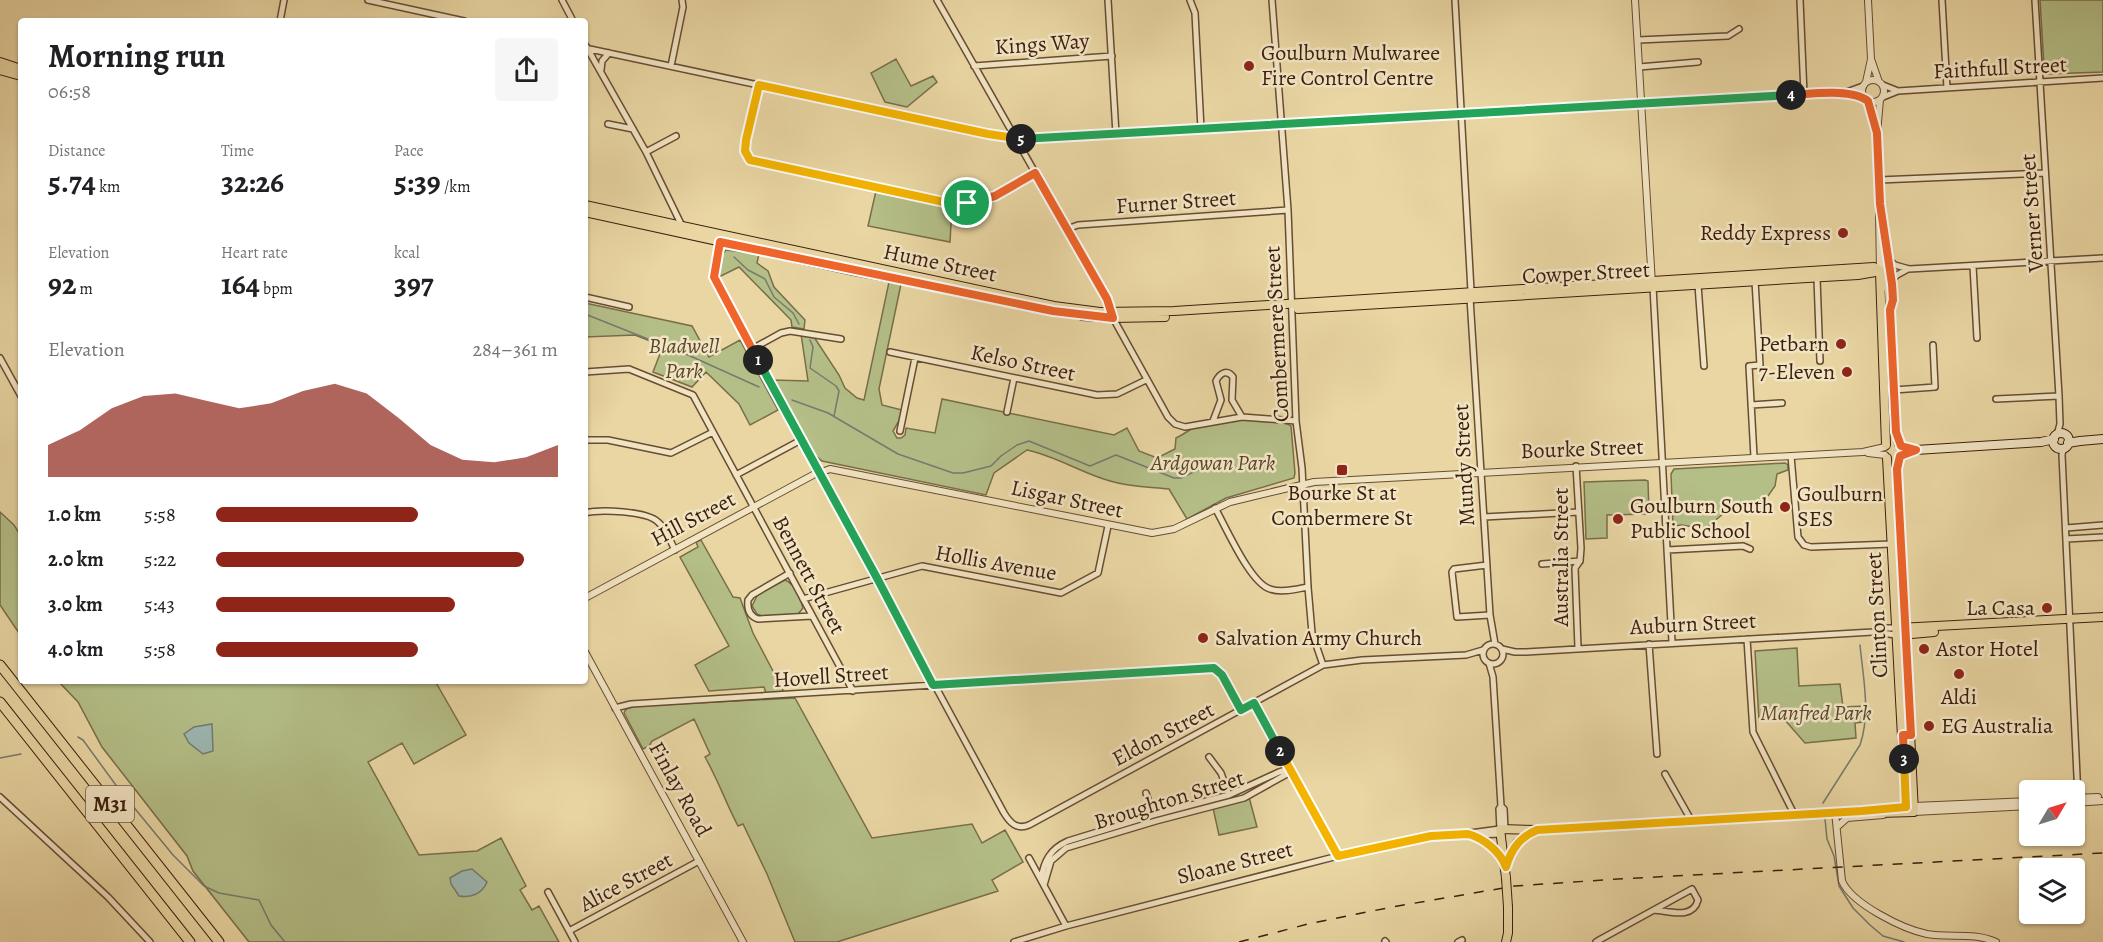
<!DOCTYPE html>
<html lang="en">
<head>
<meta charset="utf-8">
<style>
	:root { --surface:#fff; --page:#f6f6f6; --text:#202124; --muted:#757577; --accent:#8f2418 }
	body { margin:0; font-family:Alegreya,serif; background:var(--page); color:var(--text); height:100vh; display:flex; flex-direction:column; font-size:22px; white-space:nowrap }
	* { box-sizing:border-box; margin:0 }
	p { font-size:20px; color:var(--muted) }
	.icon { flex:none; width:33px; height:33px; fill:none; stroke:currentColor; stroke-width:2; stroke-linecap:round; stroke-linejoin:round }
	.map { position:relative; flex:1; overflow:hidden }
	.side { position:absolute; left:18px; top:18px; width:570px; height:666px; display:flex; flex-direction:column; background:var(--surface); border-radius:6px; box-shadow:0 2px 4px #0004 }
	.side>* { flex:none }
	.needle { width:39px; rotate:52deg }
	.buttons { position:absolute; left:2019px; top:780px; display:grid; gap:12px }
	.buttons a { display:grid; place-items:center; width:66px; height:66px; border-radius:6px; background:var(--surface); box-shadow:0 2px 4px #0004; font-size:30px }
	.pin { position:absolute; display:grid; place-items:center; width:51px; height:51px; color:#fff; margin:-26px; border:3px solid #fff; border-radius:50%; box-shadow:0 2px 6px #0007 }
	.km { position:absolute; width:30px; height:30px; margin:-15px; border-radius:50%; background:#222; color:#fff; font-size:16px; line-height:30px; text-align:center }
	.round { display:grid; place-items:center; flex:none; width:63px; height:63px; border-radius:6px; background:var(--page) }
	.summary { display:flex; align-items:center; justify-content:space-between; height:102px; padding:0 30px }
	h1 { font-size:33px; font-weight:600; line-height:45px }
	.metrics { display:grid; grid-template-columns:repeat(3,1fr); gap:9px; height:102px; padding:6px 30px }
	.metrics div { display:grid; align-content:center }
	.metrics b { font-size:30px; font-weight:600 }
	.metrics small { font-size:16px; font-weight:400 }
	.metrics p { font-size:16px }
	.chart { height:168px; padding:12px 30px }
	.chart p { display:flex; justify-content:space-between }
	.chart svg { width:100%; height:108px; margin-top:6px; fill:var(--accent); opacity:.7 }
	ul { padding:0 30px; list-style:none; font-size:20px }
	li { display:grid; grid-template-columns:96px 72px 1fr; align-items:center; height:45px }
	li i { height:15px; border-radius:8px; background:var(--accent) }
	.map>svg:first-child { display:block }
</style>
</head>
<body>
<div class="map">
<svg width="2103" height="942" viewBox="0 0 2103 942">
	<rect width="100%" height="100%" fill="#e9d6a3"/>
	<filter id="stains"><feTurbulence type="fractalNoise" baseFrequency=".00333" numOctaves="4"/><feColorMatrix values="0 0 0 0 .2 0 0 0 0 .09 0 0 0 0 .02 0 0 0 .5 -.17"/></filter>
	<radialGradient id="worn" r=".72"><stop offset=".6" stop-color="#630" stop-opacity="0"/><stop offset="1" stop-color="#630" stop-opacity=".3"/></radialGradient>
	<path fill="#b4be87" stroke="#786e4a" stroke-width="1.5" d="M2040,0H2103V72L2047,74L2044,67Z
		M896,59L911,86L933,76L937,82L907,107L885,102L871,73Z
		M876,191L952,207L950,242L868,226Z
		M726,250L759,254L757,263L768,271L774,287L805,320L804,329L792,327L791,320L739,267L719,277L722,255Z
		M889,282L901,284L879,389L882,405L902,410L900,419L893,431L897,438H901L905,435L906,428L935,433L942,399L1114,435L1127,428L1139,451L1157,458L1175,449L1176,438C1183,435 1190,429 1197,426C1215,420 1276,416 1291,426L1295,473L1294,478L1226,498L1187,519L1169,489C1149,487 1130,487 1110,481C1081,473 1056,456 1027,450L994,473L986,495L822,461L816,456L773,380L808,381L801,334L814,337L839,375L845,388L857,398L864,400Z
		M585,303L692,326L709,357L740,340L778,410L750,425L739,404L706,372L692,387L653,372L663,346L635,335L585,337Z
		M1785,463L1788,465V470L1777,474L1775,486L1768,496L1747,507L1734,506L1730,508L1705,529L1682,525L1673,526L1671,474L1674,469Z
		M1645,480L1648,481L1649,514L1607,515V538L1586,539L1584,482Z
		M0,512L14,525L21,536V636L0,605Z
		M701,540L733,597L740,598L753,633L784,692L766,693L764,687L709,691L695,665L729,646L680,557L698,547L696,542Z
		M785,580C794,583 801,599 803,608L798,614L762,616L757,614L752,606L758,594Z
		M1797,648L1799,686L1840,684L1843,707L1864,706L1863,722L1855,723L1856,738L1805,743L1777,711L1759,721L1755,651Z
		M58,681H435L466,735L414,764L402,743L368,762L419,855L477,851L501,838L526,886L520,890L532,910L539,906L559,942H249L193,871L187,856L102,747L78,702Z
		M795,698L872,838L972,824L982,843L1005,830L1023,862L992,880L998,891L837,942H795L767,874L743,824L738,826C726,803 718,780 705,757L710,754L694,719L652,741L649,746L643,749L624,713L626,709L636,706Z
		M1249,797L1257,827L1219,835L1213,808Z"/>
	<path fill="#9cb7b1" stroke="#767a70" stroke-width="1.5" d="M212,724L213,751L203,754L189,743L184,734L194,727Z
		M472,869L487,882C482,894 471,898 459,896L451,884L450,878L462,871Z"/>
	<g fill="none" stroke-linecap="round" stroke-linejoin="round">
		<path stroke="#767a70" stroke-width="1.5" d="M734,257L748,270L765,279L774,297L793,313L799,324
			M585,314L688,355L759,387
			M810,340L813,347L810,368L836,386L839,391L834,416
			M792,400L828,413L898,454L953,473H963L991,466L1001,456L1017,445L1029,441L1090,466L1116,455L1174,478H1181L1204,467
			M78,737L83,740L118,788L173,855L204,886L219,893L259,900L271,925L285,942
			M0,758L21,754
			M1823,803L1860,745C1871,713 1863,677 1860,645
			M1825,819L1827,839L1834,856L1839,886L1853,908L1870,925L1883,936L1904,942"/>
		<g stroke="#684c33" stroke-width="8">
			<path id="minor" d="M368,0L464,21
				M562,0L573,21
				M937,0L1107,299L1113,318L1168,417L1175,424L1185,427L1242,417L1296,421
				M1108,0L1116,134
				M1190,0L1195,13L1201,129
				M1272,0L1288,210L1296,421L1302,468L1308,587L1312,633L1323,665
				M1455,0L1471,291
				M1800,0L1804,94
				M1942,0L1947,88
				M2035,0L2059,396L2060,424L2057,435
				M280,21L284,0
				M1638,40L1728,36L1739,29
				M586,46L646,152L683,228
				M585,48L988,134L1026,139L1804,94L1843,93L1864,98
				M671,66L683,7L682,0
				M974,66L1112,56
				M1639,67L1698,62
				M601,70L602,61L609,53
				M759,85L745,151L750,160L756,162L955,203C988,202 1007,189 1035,173
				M1883,85L1898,91
				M1844,93L1863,86
				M1883,97L1898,91L2103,78
				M608,124L633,129
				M646,152L676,136
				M1879,180L2045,173
				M1067,229L1078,225L1288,210
				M720,242L714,272L717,283L1004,813C1010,823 1017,830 1029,825L1323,665L1362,660L1466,655L1483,650
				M1889,260L1895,265L1909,269L2103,258
				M1973,266L1977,338
				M1817,278L1820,361
				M1892,280L1897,275L1908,269
				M1698,285L1704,366
				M1653,287L1672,642
				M585,297L629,307
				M1470,298L1490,615L1495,644
				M752,349L781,333L790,331L841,339
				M890,352L1097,395L1117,394L1146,380
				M0,358L21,396
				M585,372L629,369L693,395L853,691
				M1894,390L1935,387L1933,345
				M1996,399L2059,396
				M1751,405L1782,403
				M1007,412L1014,378
				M1213,421L1221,400L1216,381C1220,373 1227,369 1233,377L1232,400L1242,417
				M900,431L915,358
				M585,440H608L671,453L713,432
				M2063,449L2062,455L2078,798
				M1791,456L1798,537L1804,545L1811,547L1892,544
				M1754,457L1749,366L1760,365L1755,281
				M1576,466L1581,548L1580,561L1575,568L1578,648
				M736,475L801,440
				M1215,508C1226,527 1250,583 1270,589C1282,593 1296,589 1308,587
				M585,513C600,509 647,511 658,522C666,528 670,541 675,550
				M1484,517L1579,512
				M2066,528L2103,525
				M2066,539L2103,537
				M1667,550L1743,546L1750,549
				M1542,564L1580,561
				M1487,565L1454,569L1452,572L1457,617L1490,615
				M790,573L752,595L748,600C747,609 749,616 758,619L812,616
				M803,599L922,566L1061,593L1098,573L1108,526
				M1874,632L1896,635
				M1747,639L1753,732L1794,814
				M1483 654a10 10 0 1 1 20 0a10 10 0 1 1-20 0Z
				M1649,644L1657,754
				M1502,649L1515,652H1526L1873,632L1886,628H1896
				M1489,663L1493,677L1501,806L1504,809L1505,829
				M1255,703L1338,856
				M615,708L631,704L1208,668L1219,671L1241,710
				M1209,757L1221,773L1229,795
				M1665,774L1691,820
				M1146,793L1153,815
				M0,797L108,897L150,942
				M1470,833L1500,829L1499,809L1501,806
				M1029,858L1066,926
				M1041,879C1044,861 1050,849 1068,841L1153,815L1229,795L1279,772L1289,769
				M1044,885L1051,861L1066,848L1156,821L1244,798L1287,774L1289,769
				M548,892L575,942
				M569,931L699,861
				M1385,941L1386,942
				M1014,942L1066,926L1338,856L1431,836L1461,834L1474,835L1501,834
				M1458,942L1462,940
				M1596,942L1601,939L1692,889L1698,900C1693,920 1669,911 1654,910"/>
		</g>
		<g stroke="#684c33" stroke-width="8">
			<path id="tertiary" d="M1635,0L1652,284
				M1868,0L1871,59L1879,82
				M1862 91a11 11 0 1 1 22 0a11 11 0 1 1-22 0Z
				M1866,82L1871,59
				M1880,100L1877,133L1880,204L1893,295
				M1867,101L1876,129
				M1879,214L1880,270
				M1882,268L1884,246
				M1868,453L1885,455
				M585,598L813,475L830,469L1152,533L1174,529L1230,502L1314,482L1863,452L1885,447
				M585,652L743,942
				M2074,798L2098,797
				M2074,803L2103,801
				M1914,806L2030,801
				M1835,812L1842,881C1852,904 1903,929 1927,934C1951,938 1973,932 1996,942
				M1914,812L2030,806
				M1837,827L1847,818L1883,815"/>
		</g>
		<g stroke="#3d1e0e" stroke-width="10">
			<path id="secondary" d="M2053 441a8 8 0 1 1 16 0a8 8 0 1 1-16 0Z
				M2068,443L2080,441L2103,439
				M1901,446L1916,450L2041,442L2054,439"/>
		</g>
		<g stroke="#3d1e0e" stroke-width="10">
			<path id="primary" d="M0,62L21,69
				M0,70L21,76
				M585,205L1054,306L1100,312L1174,311L1874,267C1885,271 1887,280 1889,291L1895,427L1899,444
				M585,212L854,271L934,286
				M1880,272L1886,445
				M1298,309L1858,275L1881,271
				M1082,316L1113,318L1165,317
				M1887,458L1906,811
				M1899,628L2103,617
				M1900,635L1934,632
				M1878,813L1914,812L1897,475L1899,457
				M1474,835L1493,848L1503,860
				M1508,859L1517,843L1531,832
				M1506,878L1500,829L1537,830L1862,811L1914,806
				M1506,942L1508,933V907"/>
		</g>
		<g stroke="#3d1e0e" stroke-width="11">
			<path id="motorway" d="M0,665L219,942
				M0,702L190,942"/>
		</g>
		<use href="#minor" stroke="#f1e4c3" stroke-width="5"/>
		<use href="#tertiary" stroke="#f1e4c3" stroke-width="6"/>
		<use href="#secondary" stroke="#f1e4c3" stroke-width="8"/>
		<use href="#primary" stroke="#e9d6a3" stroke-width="8"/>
		<use href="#motorway" stroke="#e9d6a3" stroke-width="9"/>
		<path stroke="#3d1e0e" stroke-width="1.5" stroke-dasharray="10 10" stroke-linecap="butt" d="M1239,942L1308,924L1392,907L1515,886L1618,879L2103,853"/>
		<g stroke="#3d1e0e" stroke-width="10" stroke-linecap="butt">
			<path id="primary-bridge" d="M1506,878L1508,907"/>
		</g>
		<use href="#primary-bridge" stroke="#e9d6a3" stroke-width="8"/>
	</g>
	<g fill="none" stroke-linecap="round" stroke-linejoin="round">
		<g stroke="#fff" stroke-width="12">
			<path id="split-1" d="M758,360L714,277L720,242L1053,311L1113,318L1107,299L1035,173L995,196L967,203"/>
		</g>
		<g stroke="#fff" stroke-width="12">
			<path id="split-2" d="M758,360L877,578L933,685L1214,668L1222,675L1241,710L1254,703L1280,751"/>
		</g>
		<g stroke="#fff" stroke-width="12">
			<path id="split-3" d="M1280,751L1338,856L1431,836L1468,834C1483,838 1500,851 1506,867C1511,849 1520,837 1537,830L1862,811L1906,807L1904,759"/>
		</g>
		<g stroke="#fff" stroke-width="12">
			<path id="split-4" d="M1791,95C1811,94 1852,88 1868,101L1877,133L1880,204L1892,284L1893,300L1890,310L1896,432L1901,446L1916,450L1900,456L1897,469L1911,735H1903L1904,759"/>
		</g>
		<g stroke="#fff" stroke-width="12">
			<path id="split-5" d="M1021,139L1791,95"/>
		</g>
		<g stroke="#fff" stroke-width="12">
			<path id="split-6" d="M967,203L944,202L750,160L745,151L746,140L759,85L988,134L1021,139"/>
		</g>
		<use href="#split-1" stroke="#f0652b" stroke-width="8"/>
		<use href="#split-2" stroke="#22a559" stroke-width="8"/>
		<use href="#split-3" stroke="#f5b400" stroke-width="8"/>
		<use href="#split-4" stroke="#f0652b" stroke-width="8"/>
		<use href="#split-5" stroke="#22a559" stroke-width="8"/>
		<use href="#split-6" stroke="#f5b400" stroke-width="8"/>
	</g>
	<g fill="#8f2418" stroke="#f1e4c3" stroke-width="2">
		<circle cx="1249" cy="66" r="6"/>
		<circle cx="1843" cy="233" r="6"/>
		<circle cx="1841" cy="344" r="6"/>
		<circle cx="1847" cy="372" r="6"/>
		<rect x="1336" y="464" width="12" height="12" rx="3"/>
		<circle cx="1785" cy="507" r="6"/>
		<circle cx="1618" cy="519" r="6"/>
		<circle cx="2047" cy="608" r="6"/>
		<circle cx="1203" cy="638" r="6"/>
		<circle cx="1924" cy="649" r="6"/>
		<circle cx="1959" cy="674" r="6"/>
		<circle cx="1929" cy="726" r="6"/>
	</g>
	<g text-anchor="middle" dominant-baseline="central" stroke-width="5" stroke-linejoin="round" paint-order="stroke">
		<rect fill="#f1e4c3" stroke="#735944" stroke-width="1.5" x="86" y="786" width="48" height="36" rx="4.5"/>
		<g font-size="21" font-weight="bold" fill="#3d1e0e">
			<text x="110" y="804">M31</text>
		</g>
		<g font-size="22" fill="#3d1e0e" stroke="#f1e4c3">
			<text transform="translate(1042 44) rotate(-4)">Kings Way</text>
			<text transform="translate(2000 68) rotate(-3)">Faithfull Street</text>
			<text transform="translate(1176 202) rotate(-4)">Furner Street</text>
			<text transform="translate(2032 213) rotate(-94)">Verner Street</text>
			<text transform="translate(940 263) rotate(12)">Hume Street</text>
			<text transform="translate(1586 273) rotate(-3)">Cowper Street</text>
			<text transform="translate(1277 334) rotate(-93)">Combermere Street</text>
			<text transform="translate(1023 363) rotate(12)">Kelso Street</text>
			<text transform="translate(1582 449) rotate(-2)">Bourke Street</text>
			<text transform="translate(1464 465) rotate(-93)">Mundy Street</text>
			<text transform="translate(1067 499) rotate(12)">Lisgar Street</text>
			<text transform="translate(693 519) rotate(-28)">Hill Street</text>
			<text transform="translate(1561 557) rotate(-90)">Australia Street</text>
			<text transform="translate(996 563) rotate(10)">Hollis Avenue</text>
			<text transform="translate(809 575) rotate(62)">Bennett Street</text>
			<text transform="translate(1877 615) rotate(-93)">Clinton Street</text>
			<text transform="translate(1693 624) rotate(-3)">Auburn Street</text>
			<text transform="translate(831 676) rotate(-4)">Hovell Street</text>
			<text transform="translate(1163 734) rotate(-28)">Eldon Street</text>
			<text transform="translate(680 789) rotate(61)">Finlay Road</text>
			<text transform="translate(1169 800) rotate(-17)">Broughton Street</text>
			<text transform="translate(1235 863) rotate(-14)">Sloane Street</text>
			<text transform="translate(626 882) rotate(-28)">Alice Street</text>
		</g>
		<g font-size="22" fill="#3d1e0e" stroke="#f1e4c3" text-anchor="start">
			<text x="1261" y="53">Goulburn Mulwaree<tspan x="1261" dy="25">Fire Control Centre</tspan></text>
			<text x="1831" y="233" text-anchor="end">Reddy Express</text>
			<text x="1829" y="344" text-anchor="end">Petbarn</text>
			<text x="1835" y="372" text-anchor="end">7-Eleven</text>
			<text x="1342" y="493" text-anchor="middle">Bourke St at<tspan x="1342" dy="25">Combermere St</tspan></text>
			<text x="1797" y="494">Goulburn<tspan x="1797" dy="25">SES</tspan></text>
			<text x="1630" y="506">Goulburn South<tspan x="1630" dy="25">Public School</tspan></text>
			<text x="2035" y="608" text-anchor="end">La Casa</text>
			<text x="1215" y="638">Salvation Army Church</text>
			<text x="1936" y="649">Astor Hotel</text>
			<text x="1959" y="697" text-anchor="middle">Aldi</text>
			<text x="1941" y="726">EG Australia</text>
		</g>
		<g font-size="22" font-style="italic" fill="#5b462c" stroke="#f1e4c3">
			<text x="684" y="346">Bladwell<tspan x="684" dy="25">Park</tspan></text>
			<text x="1213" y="463">Ardgowan Park</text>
			<text x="1816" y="713">Manfred Park</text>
		</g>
	</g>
	<rect width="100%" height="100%" filter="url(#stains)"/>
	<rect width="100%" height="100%" fill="url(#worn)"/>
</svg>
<div class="buttons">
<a><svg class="needle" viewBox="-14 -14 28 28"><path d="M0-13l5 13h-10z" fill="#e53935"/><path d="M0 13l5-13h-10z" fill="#757577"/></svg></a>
<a><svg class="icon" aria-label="layers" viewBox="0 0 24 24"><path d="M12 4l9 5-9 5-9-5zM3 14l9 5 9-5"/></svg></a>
</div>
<div class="pin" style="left:967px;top:203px;background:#1e9e55"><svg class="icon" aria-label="arrive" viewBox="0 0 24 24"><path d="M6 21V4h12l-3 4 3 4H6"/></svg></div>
<b class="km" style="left:758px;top:360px">1</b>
<b class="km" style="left:1280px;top:751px">2</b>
<b class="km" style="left:1904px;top:759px">3</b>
<b class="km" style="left:1791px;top:95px">4</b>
<b class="km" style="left:1021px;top:139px">5</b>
<section class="side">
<div class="summary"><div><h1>Morning run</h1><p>06:58</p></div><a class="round"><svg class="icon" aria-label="share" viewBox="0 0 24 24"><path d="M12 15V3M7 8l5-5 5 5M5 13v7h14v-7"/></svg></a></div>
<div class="metrics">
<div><p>Distance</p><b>5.74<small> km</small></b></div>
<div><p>Time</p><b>32:26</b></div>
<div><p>Pace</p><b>5:39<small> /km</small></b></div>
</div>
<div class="metrics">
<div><p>Elevation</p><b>92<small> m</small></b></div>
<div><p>Heart rate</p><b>164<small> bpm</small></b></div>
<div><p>kcal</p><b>397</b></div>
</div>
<div class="chart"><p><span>Elevation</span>284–361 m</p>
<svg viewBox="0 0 160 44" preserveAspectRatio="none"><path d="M0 44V31L10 25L20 16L30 11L40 10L50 13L60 16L70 14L80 9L90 6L100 10L110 20L120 31L130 37L140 38L150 36L160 31V44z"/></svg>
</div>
<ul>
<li><b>1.0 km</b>5:58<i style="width:59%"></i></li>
<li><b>2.0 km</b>5:22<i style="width:90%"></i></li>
<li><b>3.0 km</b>5:43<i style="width:70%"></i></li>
<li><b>4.0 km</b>5:58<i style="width:59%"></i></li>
</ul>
</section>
</div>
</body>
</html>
